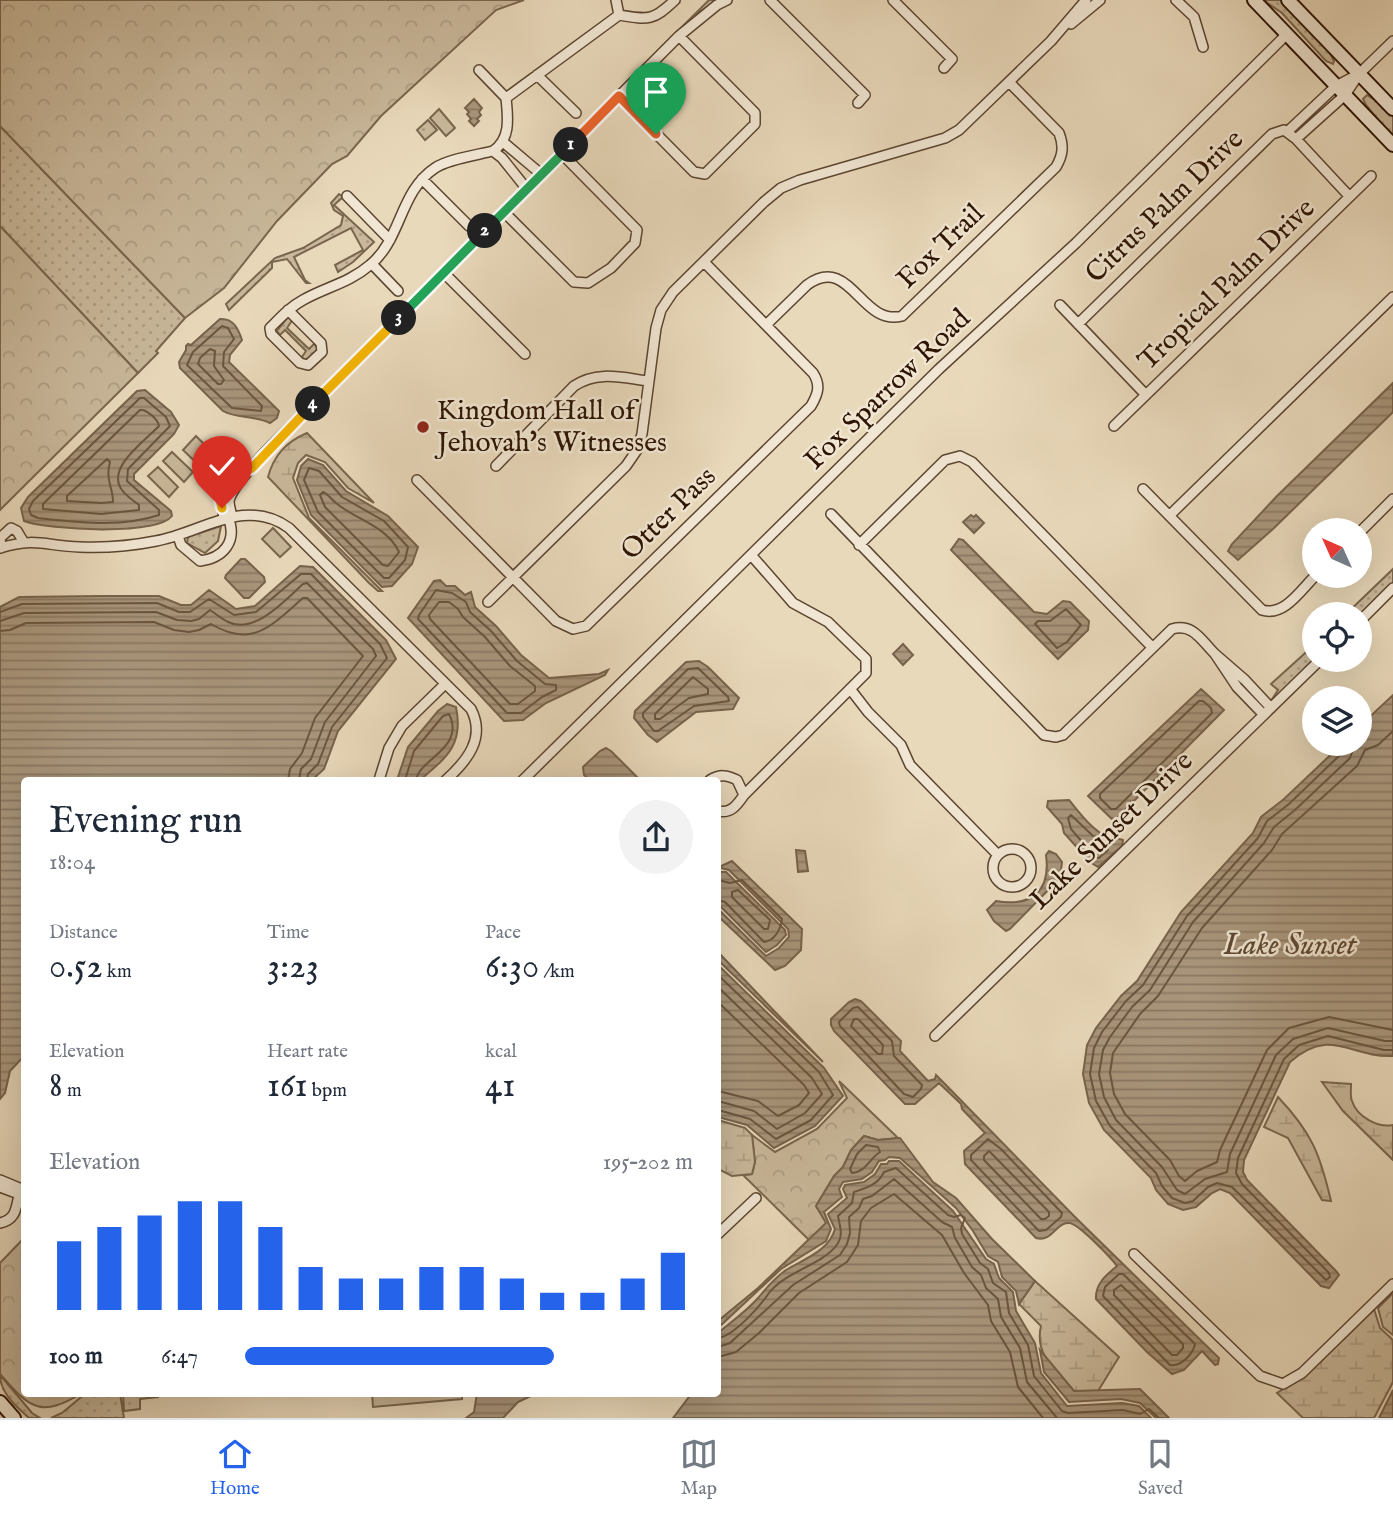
<!DOCTYPE html>
<html lang="en">
<head>
<meta charset="utf-8">
<style>
	:root { --surface:#fff; --page:#f2f2f3; --text:#1f2937; --muted:#747a83; --line:#e0e1e3; --accent:#2563eb }
	body { margin:0; font-family:"IM FELL English",serif; background:var(--page); color:var(--text); height:100vh; display:flex; flex-direction:column; font-size:26px; white-space:nowrap }
	* { box-sizing:border-box; margin:0 }
	p { font-size:23px; color:var(--muted) }
	.icon { flex:none; width:38px; height:38px; fill:none; stroke:currentColor; stroke-width:2; stroke-linecap:round; stroke-linejoin:round }
	.map { position:relative; flex:1; overflow:hidden }
	.drawer { position:absolute; left:21px; top:777px; width:700px; height:620px; display:flex; flex-direction:column; background:var(--surface); border-radius:7px; box-shadow:0 7px 28px #0002 }
	.drawer>* { flex:none }
	.needle { width:46px; rotate:315deg }
	.buttons { position:absolute; left:1302px; top:518px; display:grid; gap:14px }
	.buttons a { display:grid; place-items:center; width:70px; height:70px; border-radius:50%; background:var(--surface); box-shadow:0 7px 28px #0002; font-size:35px }
	.pin { position:absolute; display:grid; place-items:center; width:60px; height:60px; color:#fff; margin:-72px -30px; border-radius:50% 50% 50% 0; rotate:-45deg; box-shadow:0 0 7px #0007 }
	.pin .icon { rotate:45deg }
	.km { position:absolute; width:35px; height:35px; margin:-18px; border-radius:50%; background:#222; color:#fff; font-size:19px; line-height:35px; text-align:center }
	.round { display:grid; place-items:center; flex:none; width:74px; height:74px; border-radius:37px; background:var(--page) }
	.headline { display:flex; align-items:center; justify-content:space-between; height:119px; padding:0 28px }
	h1 { font-size:38px; font-weight:600; line-height:52px }
	.figures { display:grid; grid-template-columns:repeat(3,1fr); gap:10px; height:119px; padding:7px 28px }
	.figures div { display:grid; align-content:center }
	.figures b { font-size:35px; font-weight:600 }
	.figures small { font-size:19px; font-weight:400 }
	.figures p { font-size:19px }
	.chart { height:196px; padding:14px 28px }
	.chart p { display:flex; justify-content:space-between }
	.chart svg { width:100%; height:126px; margin-top:7px; stroke:var(--accent); stroke-width:6 }
	ul { padding:0 28px; list-style:none; font-size:23px }
	li { display:grid; grid-template-columns:112px 84px 1fr; align-items:center; height:52px }
	li i { height:18px; border-radius:9px; background:var(--accent) }
	.dock { display:flex; justify-content:space-around; align-items:center; height:98px; border-top:2px solid var(--line); background:var(--surface); font-size:19px; color:var(--muted) }
	.dock a { display:grid; justify-items:center; gap:4px }
	.dock .on { color:var(--accent) }
	.map>svg:first-child { display:block }
</style>
</head>
<body>
<div class="map">
<svg width="1393" height="1418" viewBox="0 0 1393 1418">
	<defs>
		<pattern id="grass-dots" width="8" height="8" patternUnits="userSpaceOnUse" patternTransform="scale(1.75)"><rect width="8" height="8" fill="#c9b89b"/><path d="M2 2h.1M6 6h.1" fill="none" stroke="#ad9d84" stroke-width="1.8" stroke-linecap="round"/></pattern>
		<pattern id="forest-crowns" width="20" height="18" patternUnits="userSpaceOnUse" patternTransform="scale(1.75)"><rect width="20" height="18" fill="#c9b89b"/><path d="M2 6a3 3 0 1 1 6 0M12 15a3 3 0 1 1 6 0" fill="none" stroke="#ad9d84"/></pattern>
		<pattern id="wetland-marsh" width="20" height="14" patternUnits="userSpaceOnUse" patternTransform="scale(1.75)"><rect width="20" height="14" fill="#c9b89b"/><path d="M1 5h8M5 5V1M11 12h8M15 12V8" fill="none" stroke="#ad9d84"/></pattern>
		<pattern id="water-rules" width="6" height="5" patternUnits="userSpaceOnUse" patternTransform="scale(1.75)"><rect width="6" height="5" fill="#a9967c"/><path d="M0 2.5h6" fill="none" stroke="#8a7963"/></pattern>
	</defs>
	<rect width="100%" height="100%" fill="#e9d9bb"/>
	<filter id="stains"><feTurbulence type="fractalNoise" baseFrequency=".00286" numOctaves="4"/><feColorMatrix values="0 0 0 0 .2 0 0 0 0 .09 0 0 0 0 .02 0 0 0 .5 -.17"/></filter>
	<radialGradient id="worn" r=".72"><stop offset=".6" stop-color="#630" stop-opacity="0"/><stop offset="1" stop-color="#630" stop-opacity=".3"/></radialGradient>
	<path fill="url(#grass-dots)" stroke="#7a664e" stroke-width="2" d="M709,0H718L701,11L550,161L544,164Z
		M1263,0H1285L1324,42L1334,61L1333,64L1326,61L1282,13Z
		M1367,95L1383,105L1393,115V138L1366,105L1363,99Z
		M428,120L437,130L425,140L417,130Z
		M0,126L185,318L156,351L158,353L138,373L0,226Z
		M339,194L343,197L334,205L374,242L353,262L338,272L335,265L363,250L351,228L294,257L305,280L309,283H306L287,259L272,262V268L229,310L226,304L275,258L303,248L341,225L343,216L334,210L331,203Z
		M288,317L293,319L287,328L309,349L314,344L319,349L306,362L302,357L306,351L285,330L280,335L277,331Z
		M221,526L218,541L205,553L187,543L188,537Z
		M1393,569V583L1360,616L1346,614Z
		M1314,645V660L1267,707L1278,690L1271,684Z
		M0,1375L32,1413L40,1418H29C16,1406 0,1393 0,1375Z
		M86,1393H120L124,1418H51L62,1413Z
		M123,1393H158V1397L140,1399V1409L124,1411Z"/>
	<path fill="url(#forest-crowns)" stroke="#7a664e" stroke-width="2" d="M0,0H524L496,10L381,116L347,156L332,164L277,221L224,288L185,318L0,126Z
		M0,226L138,373L0,510Z
		M839,1081L898,1138L878,1140L864,1136L851,1150L843,1167L834,1176L816,1206L827,1223L809,1240L743,1175L752,1174L755,1162L752,1135L775,1152L817,1129L847,1098Z
		M24,1238V1393H82C41,1418 30,1409 0,1374V1263Z
		M1393,1293V1335L1383,1327L1378,1308Z"/>
	<path fill="url(#wetland-marsh)" stroke="#7a664e" stroke-width="2" d="M307,433L374,503L348,488L325,462L306,455L298,463L293,478L309,518L382,591H378L369,583L268,477C274,455 286,442 307,433Z
		M1322,1082L1351,1084C1351,1089 1350,1097 1352,1101C1357,1117 1378,1128 1393,1125V1160L1343,1111Z
		M1278,1097C1312,1133 1320,1154 1331,1201L1322,1200L1288,1138L1264,1127Z
		M718,1120L745,1128L752,1135L755,1162L752,1174L732,1176L718,1169Z
		M1035,1281L1119,1357L1098,1391H1074C1056,1370 1034,1355 1041,1326L1019,1304Z
		M1374,1309L1380,1328L1393,1340V1382L1374,1418H1303L1277,1393L1305,1376Z"/>
	<path fill="#c9b89b" stroke="#7a664e" stroke-width="2" d="M439,109L455,128L446,136L430,118Z
		M196,436L217,457L204,470L183,450Z
		M172,452L193,472L184,482L163,461Z
		M158,467L178,487L169,497L148,476Z
		M273,528L291,547L280,557L262,539Z
		M372,1393H462V1399L373,1407Z"/>
	<path fill="url(#water-rules)" stroke="#77624b" stroke-width="2" d="M474,99L482,108L479,112L481,115L477,119L479,121L474,126L469,121L471,119L467,114L469,112L465,108Z
		M220,319C233,318 238,328 242,340L230,355L229,362L279,411L277,418L270,423C254,415 237,419 223,411L180,368L179,362L186,350V346L188,344L191,345Z
		M1393,383V412L1273,529L1238,560L1228,551L1232,544L1277,496Z
		M145,390L171,412L179,425L174,434L134,474V480L171,511L172,516C156,536 48,530 24,521L21,508L28,497L137,391Z
		M308,459L323,465L346,491L388,516L418,547L412,564L392,586L382,587L311,515L297,480L301,466Z
		M971,515L974,517L976,515L984,523L974,533L963,522Z
		M959,539L963,540L1034,612L1047,614L1063,601L1070,602L1089,621L1088,630L1058,659L951,550Z
		M241,559H245L264,577L265,582L249,598H244L225,578L226,575Z
		M300,566L313,567L386,640L396,659L338,731L324,769L312,780H24V1056L10,1071L5,1093L0,1099V607L19,597L100,596H159L181,605H191L209,590L236,609L255,606Z
		M440,580L446,586H455L465,595L471,592L475,607L496,626L521,655L549,678L599,674L608,670L605,675L546,703L523,720L504,721L408,618L434,581Z
		M903,644L913,655L903,665L893,654Z
		M699,661L708,667L739,698L733,709L696,712L657,742L648,735L634,718L635,711L686,662Z
		M1201,689L1224,710L1114,821L1088,796Z
		M1393,695V1056C1350,1058 1331,1026 1290,1062L1244,1160L1243,1172L1247,1180L1336,1271L1339,1275L1329,1288L1321,1286L1230,1193L1220,1189L1212,1193L1196,1207L1183,1210L1168,1204L1156,1190L1151,1178L1104,1130L1089,1103L1083,1074L1087,1045L1096,1028L1121,996L1137,981L1181,912L1253,833L1261,817L1284,799L1342,744H1360V726Z
		M447,704L456,707C464,745 446,758 420,780H397L408,747L438,711Z
		M606,748L611,751L640,780H590L584,775L583,767L600,751Z
		M1069,800C1080,813 1091,829 1107,837C1113,840 1116,837 1123,840L1122,846L1098,867L1090,862L1064,833L1062,824L1047,807L1048,801Z
		M796,850L805,851L808,871L798,872Z
		M1049,851L1056,854L1062,862L1060,878L1010,929L1006,931L994,921L987,910L996,901C1031,907 1051,892 1046,855Z
		M732,861L802,929L801,950L785,966L775,970L718,916V909L766,956L779,948L789,937L788,929L729,870L721,868L718,870L719,867Z
		M721,872H726L785,930L786,935L777,945L766,952L718,904V875Z
		M718,952L823,1062L718,960Z
		M718,965L824,1068L843,1096L815,1126L774,1148L747,1125L718,1117Z
		M855,999L861,1001L901,1041L900,1051L928,1081L935,1079L936,1075L943,1082L1076,1218L1219,1358L1218,1364L1215,1365L1202,1351L1184,1370L1172,1374L1147,1352L1096,1299C1095,1284 1106,1275 1117,1266C1111,1258 1078,1223 1069,1223C1056,1222 1052,1243 1036,1238L965,1164L964,1151L985,1133L962,1109L961,1104L939,1083L915,1104H905L834,1031L831,1025V1019L849,1002Z
		M864,1136L878,1140L900,1138L933,1182L956,1198L992,1239L1035,1281L1019,1304L1016,1291L1002,1277L998,1262L988,1256L973,1231L956,1208L900,1158L889,1157L885,1160L879,1161L872,1172L862,1179L843,1182L839,1189L842,1197L824,1212L831,1229L826,1241L781,1269L718,1328V1321L758,1288L826,1223L816,1206L834,1176L843,1167L851,1150Z
		M889,1161H899L953,1211L986,1259L994,1264L999,1278L1013,1292L1016,1311L1035,1343L1041,1373L1067,1406L1122,1403L1139,1406L1151,1418H673L692,1393H718V1333C731,1322 747,1311 759,1297C767,1287 775,1278 786,1270C804,1259 829,1251 835,1229L828,1214L847,1198L843,1189L845,1185L864,1182L875,1174L881,1164H887Z
		M1040,1350L1074,1391L1140,1389L1169,1418H1156L1140,1403L1121,1399L1069,1402L1044,1372Z
		M1393,1390V1418H1379Z
		M477,1393H537L518,1402L503,1418H466L474,1412Z"/>
	<g fill="none" stroke-linecap="round" stroke-linejoin="round">
		<path stroke="#6a553e" stroke-width="2" d="M222,326L228,328L234,339L224,352L223,366L262,406L261,411L232,408L187,365L193,352Z
			M210,349L215,351L214,366L224,380L221,384H218L198,364L200,358Z
			M140,398H144L166,417L170,426L128,469L127,481L159,510V515C121,528 77,522 38,518L31,515L29,509L33,501Z
			M140,410C146,409 158,419 159,426C146,440 105,468 122,490C126,496 134,501 139,505V510L101,514L43,509V504Z
			M107,459L110,462C105,480 113,487 113,502L101,503L67,501V496Z
			M309,468L319,471L342,497L384,521L408,547L405,560L389,578H384L318,512L304,480Z
			M323,492C328,494 331,499 336,503C356,520 387,526 399,552L388,566L383,565L325,507L320,495Z
			M436,590L452,593L466,602L470,612L491,631L517,661L545,684L556,685V690L542,697L521,713H507L418,619L419,615Z
			M439,602H449L458,609L463,617L485,637L510,666L535,686V691L518,704H510L430,619L429,615Z
			M1066,609L1081,625L1067,642L1057,648L1035,624L1038,621H1050Z
			M0,612L22,604L157,603L179,612H190L209,599L234,615L256,612L301,574H311L380,644L387,658L332,727L318,764L308,774L307,780
			M0,621L24,613L156,612L177,620L191,621L199,619L210,610C216,614 222,619 228,622C255,635 286,599 303,584L307,583L373,649L376,656L325,722L311,759L301,769L299,780
			M0,631L10,630L26,623L154,622L174,630L189,632L199,630L211,624C253,649 272,625 303,598H307L363,656L315,718L302,753L290,769L288,780
			M698,668L728,697L729,701L694,706L658,731H654L643,717V713L688,669Z
			M693,677L708,689V694L689,698L660,719H655V714Z
			M1199,701H1203L1211,708L1212,713L1116,809H1111L1100,798V794Z
			M1393,731L1378,745L1365,750L1357,766L1282,834L1272,850L1202,928L1158,996L1140,1014L1113,1053L1110,1073L1114,1094L1125,1114L1170,1160L1179,1176L1185,1181L1197,1171L1217,1162L1220,1150L1267,1050L1289,1028L1329,1017L1393,1030
			M1346,744L1343,752L1289,804L1267,821L1258,838L1187,916L1143,985L1126,1001L1102,1032L1094,1048L1090,1074L1096,1101L1110,1126L1156,1173L1162,1186L1172,1198L1185,1203L1193,1201L1208,1187L1217,1183L1232,1187L1326,1280L1330,1277L1329,1273L1242,1184L1236,1173L1238,1158L1284,1059L1299,1045L1328,1036L1384,1050H1393
			M1355,744L1350,758L1295,810L1274,827L1264,843L1193,922L1150,990L1132,1007L1110,1037L1103,1050L1099,1074L1104,1097L1116,1120L1162,1167L1177,1190L1185,1194L1205,1179L1227,1172L1230,1154L1276,1055L1293,1039L1328,1028L1385,1041H1393
			M405,780L414,751L443,716L449,714C466,748 419,759 416,780
			M1071,815L1093,836L1108,846V850L1099,858L1095,857L1071,829L1068,818Z
			M718,880L730,883L742,880L782,919C781,928 775,941 764,942L725,902L718,900
			M738,890L770,920L768,929H764L732,897V892Z
			M718,975L819,1072L833,1095L811,1120L776,1139L750,1119L718,1110
			M718,987L812,1078L822,1094L805,1113L777,1129L754,1111L718,1101
			M718,1002L804,1085L809,1093L799,1105L778,1116L758,1101L718,1091
			M858,1007L892,1041L894,1056L922,1085L921,1089L913,1097L904,1094L840,1026L839,1022L853,1008Z
			M854,1019H858L883,1045L882,1054H878L851,1026Z
			M988,1139L1001,1149L1062,1213L1061,1217L1046,1230L1039,1231L971,1160V1155Z
			M866,1145L878,1147L880,1152C869,1159 866,1172 852,1173L850,1169L857,1154Z
			M989,1151L1049,1212V1216L1045,1219H1041L984,1160V1156Z
			M1119,1274H1123L1195,1344C1193,1354 1181,1367 1170,1365L1103,1296L1105,1287Z
			M1121,1285L1183,1344V1348L1177,1355H1172L1114,1295V1290Z
			M718,1338C734,1336 760,1306 769,1293C785,1272 821,1265 836,1246C844,1236 840,1227 838,1216L852,1203L854,1192C866,1188 878,1185 884,1172L896,1168L948,1215L954,1217L961,1215L965,1218L961,1228L962,1234L980,1263L988,1269L993,1283L1006,1292L1009,1313L1028,1345L1034,1376L1062,1411L1068,1413L1123,1410L1140,1414L1149,1409L1159,1418
			M718,1347L730,1343L793,1285L840,1255L847,1244L850,1233L849,1217L859,1208L863,1199L872,1196L894,1179L942,1222L952,1227L955,1238L972,1267L981,1275L986,1288L998,1299L1001,1317L1020,1348L1027,1382L1057,1418
			M718,1357L736,1352L759,1333L799,1293L847,1262L858,1245L861,1221L871,1208L894,1194L942,1235L964,1273L988,1305L991,1321L1010,1352L1018,1387L1043,1418"/>
		<g stroke="#5b4530" stroke-width="12">
			<path id="street" d="M616,0L619,15
				M770,0L865,95L858,103
				M893,0L952,59L944,68
				M1176,0L1194,17L1203,47
				M1071,24L1100,0
				M479,70L506,98
				M537,75L576,113
				M619,96L694,172L705,174L755,124V113L679,36
				M1287,132L1336,86L1357,75
				M1296,139L1345,95L1359,74L1393,41
				M503,142L541,174
				M493,151L502,158L526,188
				M422,179L469,226
				M347,196L390,240
				M504,212L574,282L588,283L611,268L635,243L637,230L562,154
				M372,264L398,291
				M444,273L525,354
				M1060,305L1146,395
				M288,310L321,343L322,352L308,365L300,363L271,334L270,328C281,317 290,307 303,300C326,287 349,283 370,265C402,239 399,192 435,168C448,159 477,155 493,151C511,139 508,118 506,98L619,15C649,20 653,21 675,0
				M767,324L807,285C850,253 861,327 902,316L1056,167C1063,155 1064,146 1059,133L1009,82
				M1078,324L1272,134L1284,130L1296,139L1349,196
				M1114,426L1371,176
				M496,466L574,386C598,370 623,378 649,381
				M417,480L556,621L573,629L586,626L811,406C818,394 821,385 813,373L704,262
				M1143,489L1262,610C1284,617 1301,590 1315,576
				M831,514L1044,735L1056,737L1063,735L1172,629C1193,623 1201,640 1215,654
				M1170,515L1393,297
				M232,517C231,511 229,506 229,501C233,482 279,438 294,423L679,36L717,5L727,0
				M224,518C219,488 223,481 250,468
				M1360,532L1393,499
				M178,536L181,545L200,561C223,558 238,542 228,517
				M859,545L945,460L960,456L972,462L1152,647
				M0,548C37,537 45,546 80,547C105,548 131,546 156,541C201,533 245,496 289,528L471,709C486,738 467,761 446,780
				M1,548L0,538L11,528L17,531L23,541
				M488,602L626,466L637,450L642,434L656,328L661,310L673,292L764,202L781,188L800,180L945,138L959,130L1051,41L1086,0
				M1360,621L1393,588
				M851,690L868,712L901,745L910,765L998,855
				M1264,715L1237,687L1215,654L1245,680L1271,708
				M379,780L389,748L402,726L445,684
				M523,780L939,369L1076,243L1287,34
				M710,780C720,774 727,775 737,780L744,795
				M718,811C731,814 737,805 744,795L866,673V659L828,622L793,603L752,556
				M993 868a19 19 0 1 1 38 0a19 19 0 1 1-38 0Z
				M935,1036L1320,660
				M0,1180L24,1190
				M0,1187L24,1196
				M0,1223C16,1220 16,1208 19,1195
				M718,1234L756,1198
				M1134,1254L1260,1376L1283,1384L1302,1373L1393,1284"/>
		</g>
		<g stroke="#2c1401" stroke-width="16">
			<path id="secondary" d="M1254,0L1393,145
				M1288,0L1393,109
				M0,1402L14,1418"/>
		</g>
		<use href="#street" stroke="#f1e6d3" stroke-width="9"/>
		<use href="#secondary" stroke="#f1e6d3" stroke-width="12"/>
	</g>
	<g fill="none" stroke-linecap="round" stroke-linejoin="round">
		<g stroke="#fff" stroke-width="14">
			<path id="split-1" d="M571,145L619,96L656,134"/>
		</g>
		<g stroke="#fff" stroke-width="14">
			<path id="split-2" d="M485,231L571,145"/>
		</g>
		<g stroke="#fff" stroke-width="14">
			<path id="split-3" d="M399,318L485,231"/>
		</g>
		<g stroke="#fff" stroke-width="14">
			<path id="split-4" d="M313,404L399,318"/>
		</g>
		<g stroke="#fff" stroke-width="14">
			<path id="split-5" d="M222,508L220,499L224,486L235,475L252,468L313,404"/>
		</g>
		<use href="#split-1" stroke="#f0652b" stroke-width="9"/>
		<use href="#split-2" stroke="#22a559" stroke-width="9"/>
		<use href="#split-3" stroke="#22a559" stroke-width="9"/>
		<use href="#split-4" stroke="#f5b400" stroke-width="9"/>
		<use href="#split-5" stroke="#f5b400" stroke-width="9"/>
	</g>
	<circle fill="#8f2418" stroke="#f1e6d3" stroke-width="2.5" cx="423" cy="427" r="7"/>
	<g text-anchor="middle" dominant-baseline="central" stroke-width="5" stroke-linejoin="round" paint-order="stroke">
		<g font-size="28" fill="#2c1401" stroke="#f1e6d3">
			<text transform="translate(1165 207) rotate(-44)">Citrus Palm Drive</text>
			<text transform="translate(941 247) rotate(-44)">Fox Trail</text>
			<text transform="translate(1227 285) rotate(-44)">Tropical Palm Drive</text>
			<text transform="translate(888 390) rotate(-44)">Fox Sparrow Road</text>
			<text transform="translate(669 514) rotate(-44)">Otter Pass</text>
			<text transform="translate(1112 831) rotate(-44)">Lake Sunset Drive</text>
		</g>
		<g font-size="28" fill="#2c1401" stroke="#f1e6d3" text-anchor="start">
			<text x="437" y="411">Kingdom Hall of<tspan x="437" dy="32">Jehovah's Witnesses</tspan></text>
		</g>
		<g font-size="30" font-style="italic" fill="#5e4832" stroke="#f1e6d3">
			<text x="1290" y="946">Lake Sunset</text>
		</g>
	</g>
	<rect width="100%" height="100%" filter="url(#stains)"/>
	<rect width="100%" height="100%" fill="url(#worn)"/>
</svg>
<div class="buttons">
<a><svg class="needle" viewBox="-14 -14 28 28"><path d="M0-13l5 13h-10z" fill="#e53935"/><path d="M0 13l5-13h-10z" fill="#747a83"/></svg></a>
<a><svg class="icon" aria-label="locate" viewBox="0 0 24 24"><circle cx="12" cy="12" r="6"/><path d="M12 2v4M12 18v4M2 12h4M18 12h4"/></svg></a>
<a><svg class="icon" aria-label="layers" viewBox="0 0 24 24"><path d="M12 4l9 5-9 5-9-5zM3 14l9 5 9-5"/></svg></a>
</div>
<div class="pin" style="left:656px;top:134px;background:#1e9e55"><svg class="icon" aria-label="arrive" viewBox="0 0 24 24"><path d="M6 21V4h12l-3 4 3 4H6"/></svg></div>
<div class="pin" style="left:222px;top:508px;background:#d93025"><svg class="icon" aria-label="check" viewBox="0 0 24 24"><path d="M5 12l5 5 9-10"/></svg></div>
<b class="km" style="left:571px;top:145px">1</b>
<b class="km" style="left:485px;top:231px">2</b>
<b class="km" style="left:399px;top:318px">3</b>
<b class="km" style="left:313px;top:404px">4</b>
<section class="drawer">
<div class="headline"><div><h1>Evening run</h1><p>18:04</p></div><a class="round"><svg class="icon" aria-label="share" viewBox="0 0 24 24"><path d="M12 15V3M7 8l5-5 5 5M5 13v7h14v-7"/></svg></a></div>
<div class="figures">
<div><p>Distance</p><b>0.52<small> km</small></b></div>
<div><p>Time</p><b>3:23</b></div>
<div><p>Pace</p><b>6:30<small> /km</small></b></div>
</div>
<div class="figures">
<div><p>Elevation</p><b>8<small> m</small></b></div>
<div><p>Heart rate</p><b>161<small> bpm</small></b></div>
<div><p>kcal</p><b>41</b></div>
</div>
<div class="chart"><p><span>Elevation</span>195–202 m</p>
<svg viewBox="0 0 160 44" preserveAspectRatio="none"><path d="M5 44V20M15 44V15M25 44V11M35 44V6M45 44V6M55 44V15M65 44V29M75 44V33M85 44V33M95 44V29M105 44V29M115 44V33M125 44V38M135 44V38M145 44V33M155 44V24"/></svg>
</div>
<ul>
<li><b>100 m</b>6:47<i style="width:69%"></i></li>
</ul>
</section>
</div>
<nav class="dock">
<a class="on"><svg class="icon" aria-label="home" viewBox="0 0 24 24"><path d="M3 11l9-7 9 7M6 9v11h12V9"/></svg>Home</a>
<a><svg class="icon" aria-label="map" viewBox="0 0 24 24"><path d="M3 6l6-2 6 2 6-2v14l-6 2-6-2-6 2zM9 4v14M15 6v14"/></svg>Map</a>
<a><svg class="icon" aria-label="saved" viewBox="0 0 24 24"><path d="M7 4h10v16l-5-4-5 4z"/></svg>Saved</a>
</nav>
</body>
</html>
